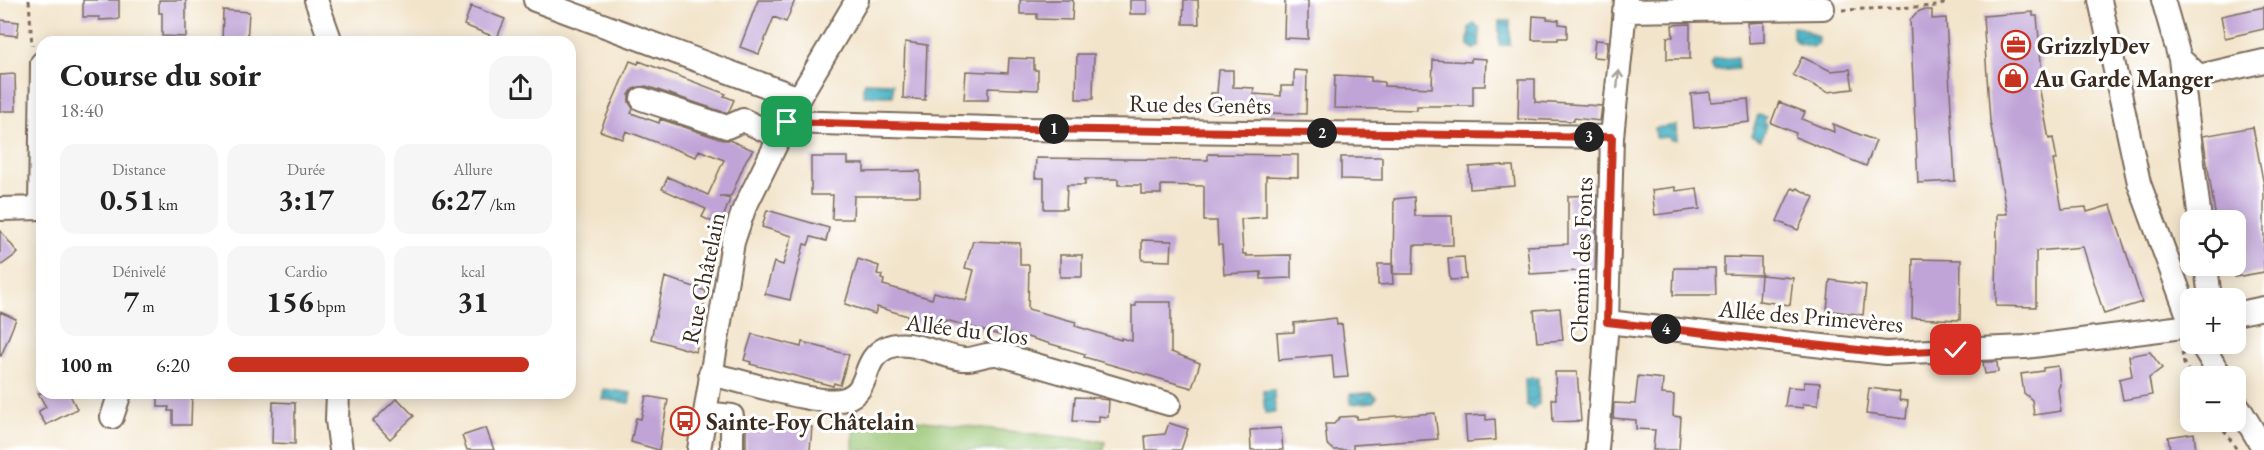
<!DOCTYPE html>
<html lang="fr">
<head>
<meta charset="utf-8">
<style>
	:root { --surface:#fff; --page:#f6f6f6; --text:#222; --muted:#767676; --accent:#c8321e }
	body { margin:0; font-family:"EB Garamond",serif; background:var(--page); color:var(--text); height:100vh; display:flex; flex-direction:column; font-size:22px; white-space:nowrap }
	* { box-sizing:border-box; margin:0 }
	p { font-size:20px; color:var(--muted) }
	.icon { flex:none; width:33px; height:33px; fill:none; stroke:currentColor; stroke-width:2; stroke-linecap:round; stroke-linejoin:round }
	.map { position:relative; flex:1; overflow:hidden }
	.drawer { position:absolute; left:36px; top:36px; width:540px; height:363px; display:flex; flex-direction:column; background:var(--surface); border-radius:18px; box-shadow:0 3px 15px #0003 }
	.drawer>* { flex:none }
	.buttons { position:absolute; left:2180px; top:210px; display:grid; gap:12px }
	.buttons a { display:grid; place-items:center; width:66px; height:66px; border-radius:12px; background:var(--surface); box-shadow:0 3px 15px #0003; font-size:30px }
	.pin { position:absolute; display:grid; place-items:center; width:51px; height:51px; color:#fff; margin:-26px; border-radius:12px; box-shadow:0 3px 9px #0006 }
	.km { position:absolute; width:30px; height:30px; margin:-15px; border-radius:50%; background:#222; color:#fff; font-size:16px; line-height:30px; text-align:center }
	.round { display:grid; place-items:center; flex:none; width:63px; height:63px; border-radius:18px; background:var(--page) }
	.head { display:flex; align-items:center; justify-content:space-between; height:102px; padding:0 24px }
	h1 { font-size:33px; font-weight:700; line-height:45px }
	.stats { display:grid; grid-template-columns:repeat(3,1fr); gap:9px; height:102px; padding:6px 24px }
	.stats div { display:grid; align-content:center; border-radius:15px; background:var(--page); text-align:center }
	.stats b { font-size:30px; font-weight:700 }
	.stats small { font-size:16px; font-weight:400 }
	.stats p { font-size:16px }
	ul { padding:0 24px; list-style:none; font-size:20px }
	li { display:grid; grid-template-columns:96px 72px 1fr; align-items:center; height:45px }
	li i { height:15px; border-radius:8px; background:var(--accent) }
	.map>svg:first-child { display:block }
</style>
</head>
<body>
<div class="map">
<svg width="2264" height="450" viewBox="0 0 2264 450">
	<defs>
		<pattern id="water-waves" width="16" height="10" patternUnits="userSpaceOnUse" patternTransform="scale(1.5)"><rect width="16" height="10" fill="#43afc1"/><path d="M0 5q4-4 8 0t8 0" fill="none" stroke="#398f9c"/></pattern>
	</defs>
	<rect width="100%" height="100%" fill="#fff"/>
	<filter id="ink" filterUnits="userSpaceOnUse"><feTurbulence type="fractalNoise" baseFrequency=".0167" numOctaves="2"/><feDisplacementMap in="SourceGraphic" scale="12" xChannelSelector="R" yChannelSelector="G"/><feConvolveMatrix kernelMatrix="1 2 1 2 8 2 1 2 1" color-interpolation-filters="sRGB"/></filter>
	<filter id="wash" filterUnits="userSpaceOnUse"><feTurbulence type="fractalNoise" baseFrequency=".008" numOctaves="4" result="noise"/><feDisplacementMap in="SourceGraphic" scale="24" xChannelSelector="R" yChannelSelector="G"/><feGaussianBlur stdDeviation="1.35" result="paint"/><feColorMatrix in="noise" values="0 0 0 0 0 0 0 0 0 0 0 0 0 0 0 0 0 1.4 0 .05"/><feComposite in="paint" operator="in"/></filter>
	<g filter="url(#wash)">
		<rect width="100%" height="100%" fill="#f2e4ca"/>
		<path fill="#98c472" stroke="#6a7748" stroke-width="1.5" d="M854,413L1105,442L1104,450H853Z"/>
		<path fill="url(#water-waves)" stroke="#3f6c70" stroke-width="1.5" d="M1499,21H1510V45H1499Z
			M1474,24L1480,29L1479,46L1474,49L1468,45L1469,28Z
			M1793,27L1802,28L1818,37L1819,43L1813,47L1797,43L1793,37Z
			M1737,57L1738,69L1714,71L1710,66L1713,60Z
			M865,82L893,83V96H864L863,89Z
			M1758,115L1766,117L1764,122L1766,125L1761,140L1751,136Z
			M1676,125L1677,140H1671L1668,137L1656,138L1655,128Z
			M1525,378H1538L1539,404L1533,409L1526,405Z
			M604,389L631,393L629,403L602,399Z
			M1274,390L1275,412L1265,413L1263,391Z
			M1372,393L1377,397L1373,402L1351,404L1350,394Z"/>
		<g id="blocks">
			<path fill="#c0a4d7" d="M83,0H119V19L99,20V17H83Z
				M159,0H186V37L162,36V13H159Z
				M758,0H795L786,22L774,17L759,54L740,47Z
				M1020,0H1073L1072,20L1037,19V14H1020Z
				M1130,0H1147V14H1130Z
				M1184,0H1198L1199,24H1183Z
				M1285,0H1308V39L1284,38Z
				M471,6L505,19L497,38L464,25Z
				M2264,7V29L2225,38L2221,16Z
				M223,10L249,12L247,42H222Z
				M1922,10H1932V19L1946,18L1955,181L1918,183L1910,20L1916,13Z
				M2033,12V16H2037L2043,86H2039L2049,139L2053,138L2057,160H2053L2062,209L2086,207L2087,212L2111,205L2142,302L2104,314L2083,247L2036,251V307L1996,306L1997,214H2007L1990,121L1983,16Z
				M1533,16L1547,17V19L1559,20V24L1567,25V38H1558V40H1532Z
				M0,20L19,22L17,36L0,34Z
				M1764,22V42L1749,43L1748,23Z
				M1690,24V59H1667V37H1673L1672,25Z
				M1595,40L1608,41L1606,58L1593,57Z
				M905,42L927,45L925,100L903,98Z
				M1077,54H1094L1093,99H1076Z
				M1802,57L1831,71L1850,69L1853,89L1827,92L1793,75Z
				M1009,58L1034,59V70H1038V90L988,88V100H964L966,71L1008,73Z
				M1471,58L1486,59L1485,86H1473V106H1417V110L1334,108L1335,75L1371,77V81L1384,82V86L1432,88L1433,60L1471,62Z
				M630,61L638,64L639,61L726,94L724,96L734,100L729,111L726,113L646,86L633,89L629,95V102L633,109L631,113L659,123L660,119L723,140H729L753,150L746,160L731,196H719L730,199L720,226L702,217L706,209L662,189L668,177L708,195L724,160L699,150L696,157L626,131L623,139L600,131Z
				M1219,70H1233V87L1254,88L1253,94L1281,96V86H1294V70L1307,71L1306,114L1211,112V93H1217Z
				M15,74L16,111H0V75Z
				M1519,79H1535V102L1602,106L1600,121L1574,118V121L1518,119Z
				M1710,92L1711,102L1748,99L1750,122L1694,128L1691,94Z
				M1779,102L1805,112L1802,119L1819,126L1834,132L1833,124L1876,141L1866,166L1795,137L1796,133L1771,123Z
				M2253,127L2264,186V272L2235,277V220H2216L2203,136Z
				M1208,154L1298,155V177L1266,176V217L1241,219L1243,254H1246V256L1291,255V278L1261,279V272L1224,274L1222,245H1218L1217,221H1204V186L1161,185V194H1141V185H1118V179H1085V185H1067L1066,209H1044V178H1035L1036,158L1208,160Z
				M811,157H848V164H864V172L920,171V196H854L853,219H832L833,195H811Z
				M1341,157H1382V180L1341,179Z
				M1503,165V166H1513L1515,186L1470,189L1469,167Z
				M1675,187L1676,191L1697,188L1700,209L1655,215L1652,190Z
				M1792,188L1796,190L1797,188L1814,197L1798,230L1777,221Z
				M1597,195L1595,270L1530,274L1527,246L1568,244V196Z
				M1414,197L1415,216H1452L1453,245H1414L1413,274H1393L1394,199Z
				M767,210L829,228L826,241L811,237L808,245L804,244L790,300L765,294L774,262L783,265L792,236L762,227Z
				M0,230L18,253L0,266Z
				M1142,240L1172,241L1171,261L1142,260Z
				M973,241L1020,243V265H1029L1028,309L1076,322L1075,326L1121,340V338L1132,341V306H1136V302H1171V352L1200,363L1192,388L1084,357L1085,354L1027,337L1001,332L1000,335L946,320L941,326L926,322L924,329L910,325L911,321L907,320L908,316L877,307L875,314L845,304L858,259L879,266L877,274L882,275L881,279L884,280L883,285L932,299L934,292L966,301L974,270L965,268Z
				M1060,255H1082V277H1060Z
				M1464,257L1466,279L1450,280L1448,258Z
				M1724,257L1761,258V275L1724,274Z
				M1913,259L1961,260L1960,320L1912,318Z
				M1378,264H1392L1393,284L1378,285Z
				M1674,268H1715L1716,295H1673Z
				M1761,275L1793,278L1790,305L1759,301Z
				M665,277L706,291L696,352L651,339Z
				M1830,280L1866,285L1863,315L1827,310Z
				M1560,308L1563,340L1537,342L1534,310Z
				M0,312L16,319L1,356H0Z
				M1336,318L1337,325L1342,324L1348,377L1334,378L1332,355L1279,360L1277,333L1294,332V323Z
				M752,334L801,347L802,342L849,355L840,385L834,383L833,386L750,364L751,362L744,360Z
				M2150,352L2162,368L2149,378L2152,395L2123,400L2119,379L2132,376L2129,356Z
				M1983,362H1997L1998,372L1985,374Z
				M2058,366L2060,385L2058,389L2061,411L2034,415L2032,400L2024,393L2021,374L2043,371V368Z
				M1555,372H1577L1581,421L1553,422L1552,399H1556Z
				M1638,376L1663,379L1662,394L1674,395L1673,416L1681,417L1679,450H1653L1655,430L1636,429V420L1613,418L1614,403L1635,404Z
				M1804,382L1820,383L1818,405L1803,404V408L1785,406L1788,387L1804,388Z
				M1869,388L1900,392L1899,400L1908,401L1906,419L1866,414Z
				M38,393H69L77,409L46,425L39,414V411L46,407Z
				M158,393H192L191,425H173V411H168L169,407H158Z
				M646,396L668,400L659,450L631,442L636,418L641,419Z
				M1075,397L1099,398L1100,399L1109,400L1108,417L1099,416V422L1073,421Z
				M397,398L414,416L390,439L373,421Z
				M273,402L295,403V444L272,443Z
				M1435,413L1438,439L1353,445V450H1334L1327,444L1325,424H1334L1340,417L1357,416V419Z
				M1486,415V420L1495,419L1496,440L1467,442L1465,416Z
				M1169,423L1188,429L1181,450H1146L1145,436L1165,434Z
				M746,426L812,427L810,450H746Z
				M486,428L494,450H467L462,436Z
				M1281,428L1283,450H1251L1250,430Z
				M2194,433L2196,450H2170L2168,437Z"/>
		</g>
	</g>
	<g filter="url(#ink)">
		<use href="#blocks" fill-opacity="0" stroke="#7b6b5a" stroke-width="1.5"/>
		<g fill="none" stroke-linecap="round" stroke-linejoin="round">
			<g stroke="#7b6b5a" stroke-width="26">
				<path id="minor" d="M316,0L331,42
					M535,0L799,98
					M2100,0L2139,183L2190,321
					M2163,0L2180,59L2199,76L2264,61
					M1624,11L1823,8
					M2180,59L2200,220
					M642,99L727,127L743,120L779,137
					M787,122L1025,129L1612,137
					M40,208L42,63
					M0,209L42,208
					M2206,266L2210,298
					M2235,314L2264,308
					M1607,322L1886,353L2025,347L2190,326
					M2201,344L2221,376
					M710,374C741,380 820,407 845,399C866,392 863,374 873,359C896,328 935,356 963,359C973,360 985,354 995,354C999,354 1004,356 1009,357L1169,404
					M338,393L337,420L341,450
					M2235,401L2264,449
					M705,413L732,416V450
					M112,417L120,393
					M699,450L733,242L744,209L799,98L857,0
					M1597,450L1607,322L1612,137L1626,0"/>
			</g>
			<path stroke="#7b6b5a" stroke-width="3" stroke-dasharray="4.5 4.5" stroke-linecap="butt" d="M29,0L32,46
				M1842,10L1939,6L1949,0
				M2182,352L2184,364L2192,376
				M2219,422L2237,450"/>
			<use href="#minor" stroke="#fff" stroke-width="22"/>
		</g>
		<defs><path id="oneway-shaft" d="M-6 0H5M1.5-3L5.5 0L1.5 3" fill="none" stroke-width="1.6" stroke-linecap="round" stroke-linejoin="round" transform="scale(1.5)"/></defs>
		<use stroke="#a79f9a" href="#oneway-shaft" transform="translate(1618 79) rotate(-85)"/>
	</g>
	<g fill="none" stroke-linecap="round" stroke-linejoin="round" filter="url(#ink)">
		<g stroke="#fff" stroke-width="12">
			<path id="route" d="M787,122L1025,129L1612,137L1607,322L1886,353L1956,350"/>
		</g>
		<use href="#route" stroke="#c8321e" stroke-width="8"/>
	</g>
	<defs>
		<g id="office-ring" transform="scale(1.5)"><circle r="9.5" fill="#fff" stroke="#c8321e" stroke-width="1.5"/><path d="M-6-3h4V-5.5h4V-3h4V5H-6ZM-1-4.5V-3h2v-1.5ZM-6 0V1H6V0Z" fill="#c8321e"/></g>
		<g id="shop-ring" transform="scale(1.5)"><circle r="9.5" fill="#fff" stroke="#c8321e" stroke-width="1.5"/><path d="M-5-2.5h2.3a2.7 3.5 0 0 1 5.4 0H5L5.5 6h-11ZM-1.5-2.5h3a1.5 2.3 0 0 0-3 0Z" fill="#c8321e"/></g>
		<g id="bus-ring" transform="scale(1.5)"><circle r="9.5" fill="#fff" stroke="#c8321e" stroke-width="1.5"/><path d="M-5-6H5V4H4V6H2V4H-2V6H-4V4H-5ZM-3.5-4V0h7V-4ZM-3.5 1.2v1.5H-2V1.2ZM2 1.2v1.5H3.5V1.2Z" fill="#c8321e"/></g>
	</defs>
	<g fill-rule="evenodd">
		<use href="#office-ring" x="2016" y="45"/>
		<use href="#shop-ring" x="2013" y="78"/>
		<use href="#bus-ring" x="685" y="421"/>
	</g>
	<g text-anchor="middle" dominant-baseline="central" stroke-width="6" stroke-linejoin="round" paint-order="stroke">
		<g font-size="24" font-weight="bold" fill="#3b2a1e" stroke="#fff" text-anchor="start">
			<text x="2037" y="45">GrizzlyDev</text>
			<text x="2034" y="78">Au Garde Manger</text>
			<text x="706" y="421">Sainte-Foy Châtelain</text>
		</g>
		<g font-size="24" fill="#3b2a1e" stroke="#fff">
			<text transform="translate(1200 104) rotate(1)">Rue des Genêts</text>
			<text transform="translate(1581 260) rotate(-88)">Chemin des Fonts</text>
			<text transform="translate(703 278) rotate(-78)">Rue Châtelain</text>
			<text transform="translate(1811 316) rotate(5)">Allée des Primevères</text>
			<text transform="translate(967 329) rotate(7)">Allée du Clos</text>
		</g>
	</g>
</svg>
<div class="buttons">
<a><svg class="icon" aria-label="locate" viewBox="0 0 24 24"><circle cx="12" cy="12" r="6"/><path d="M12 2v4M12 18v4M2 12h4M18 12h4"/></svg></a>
<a>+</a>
<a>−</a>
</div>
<div class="pin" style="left:787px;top:122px;background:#1e9e55"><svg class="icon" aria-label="arrive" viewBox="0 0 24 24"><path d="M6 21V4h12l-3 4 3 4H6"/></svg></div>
<div class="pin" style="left:1956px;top:350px;background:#d93025"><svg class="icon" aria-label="check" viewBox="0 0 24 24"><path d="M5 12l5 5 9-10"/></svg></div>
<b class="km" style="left:1054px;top:129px">1</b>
<b class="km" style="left:1322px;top:133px">2</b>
<b class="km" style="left:1589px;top:137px">3</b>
<b class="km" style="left:1666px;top:329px">4</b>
<section class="drawer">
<div class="head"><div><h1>Course du soir</h1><p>18:40</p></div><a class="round"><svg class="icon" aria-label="share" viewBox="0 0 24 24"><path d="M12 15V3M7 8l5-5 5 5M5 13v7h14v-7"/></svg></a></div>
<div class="stats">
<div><p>Distance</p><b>0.51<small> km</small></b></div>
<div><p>Durée</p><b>3:17</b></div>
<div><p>Allure</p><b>6:27<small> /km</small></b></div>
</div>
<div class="stats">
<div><p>Dénivelé</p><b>7<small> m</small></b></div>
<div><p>Cardio</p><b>156<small> bpm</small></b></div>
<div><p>kcal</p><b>31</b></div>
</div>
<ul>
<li><b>100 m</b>6:20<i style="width:93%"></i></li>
</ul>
</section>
</div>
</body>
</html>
